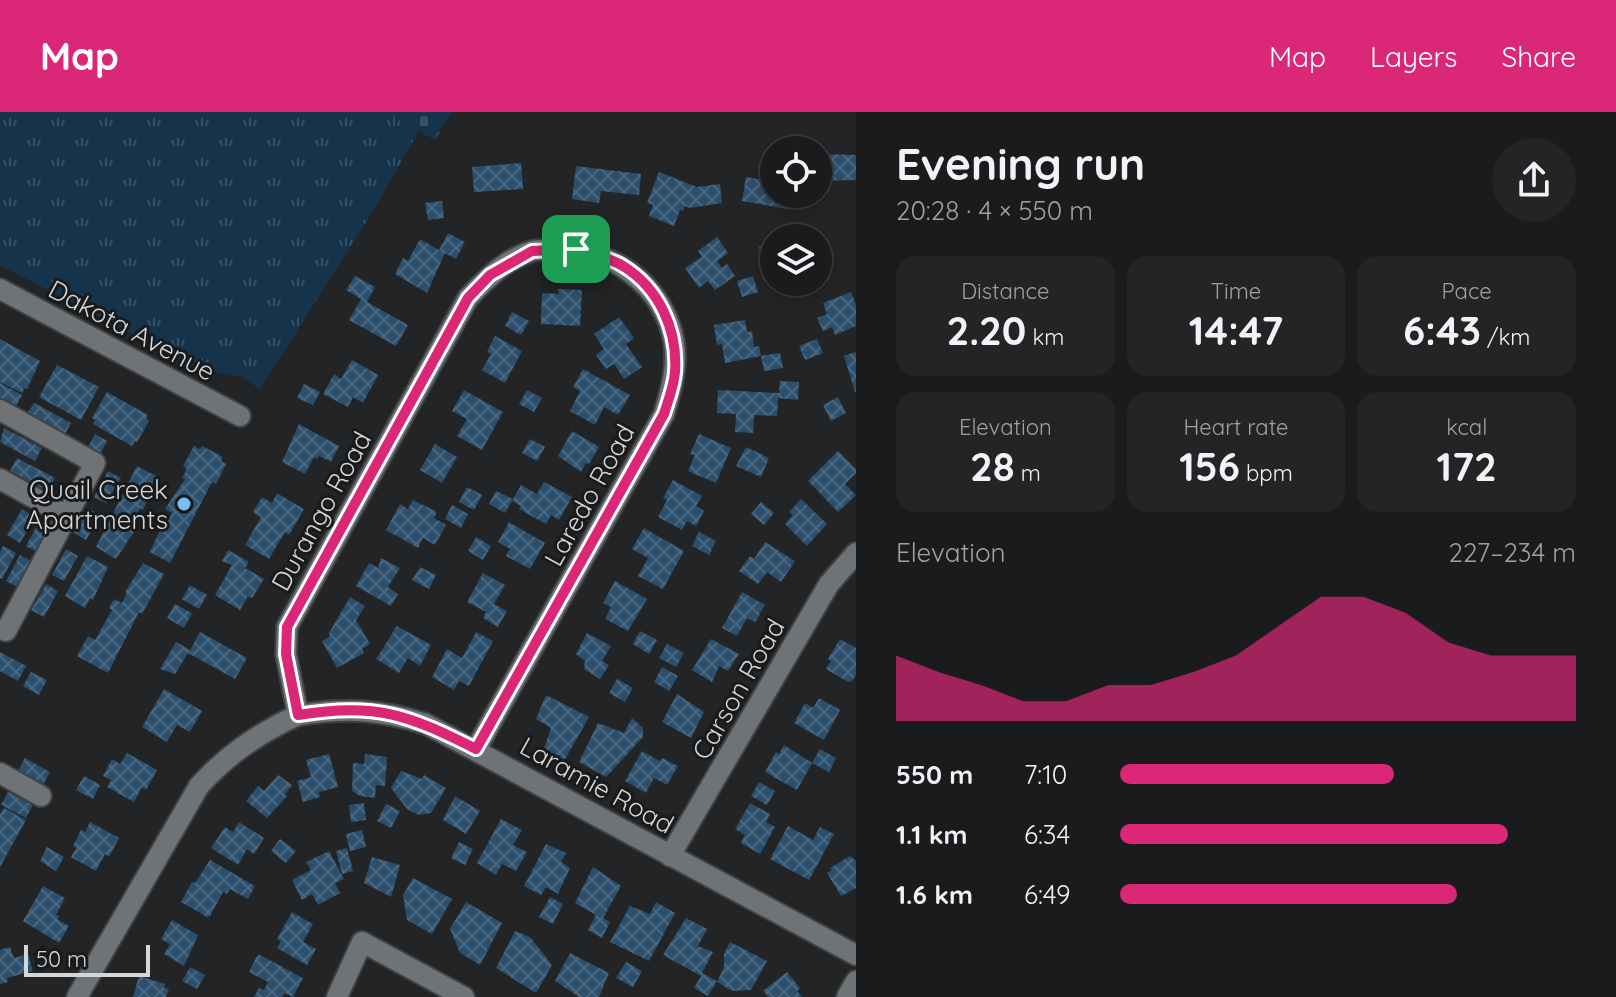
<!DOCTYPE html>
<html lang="en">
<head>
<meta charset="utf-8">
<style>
	:root { --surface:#1a1b1c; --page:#232425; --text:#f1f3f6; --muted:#9fa1a3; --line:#38393b; --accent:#db2777 }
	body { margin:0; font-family:Quicksand,sans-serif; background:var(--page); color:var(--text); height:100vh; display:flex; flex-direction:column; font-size:30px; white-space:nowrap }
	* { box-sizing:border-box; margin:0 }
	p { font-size:26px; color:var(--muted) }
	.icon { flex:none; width:44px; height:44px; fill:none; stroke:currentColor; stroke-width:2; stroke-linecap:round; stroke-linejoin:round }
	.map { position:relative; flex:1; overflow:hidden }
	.drawer { display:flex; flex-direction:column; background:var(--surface); width:760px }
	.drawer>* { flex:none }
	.buttons { position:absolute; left:760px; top:24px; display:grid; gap:16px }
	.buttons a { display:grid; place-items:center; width:72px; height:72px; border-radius:50%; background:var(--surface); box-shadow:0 4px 12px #0003,0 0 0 2px var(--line); font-size:40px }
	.scale { position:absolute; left:24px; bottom:20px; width:126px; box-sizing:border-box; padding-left:8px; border:4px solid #d4d6d7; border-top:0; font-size:22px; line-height:28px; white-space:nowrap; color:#d4d6d7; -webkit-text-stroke:6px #181a1c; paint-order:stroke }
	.pin { position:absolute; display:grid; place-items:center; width:68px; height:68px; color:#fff; margin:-34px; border-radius:16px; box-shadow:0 4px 12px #0006 }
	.round { display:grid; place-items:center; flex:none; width:84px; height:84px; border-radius:42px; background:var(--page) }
	.overview { display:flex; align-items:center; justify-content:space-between; height:136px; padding:0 40px }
	h1 { font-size:44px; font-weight:800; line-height:60px }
	.figures { display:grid; grid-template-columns:repeat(3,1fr); gap:12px; height:136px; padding:8px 40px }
	.figures div { display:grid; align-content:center; border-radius:20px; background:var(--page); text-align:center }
	.figures b { font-size:40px; font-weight:800 }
	.figures small { font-size:22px; font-weight:400 }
	.figures p { font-size:22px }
	.chart { height:224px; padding:16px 40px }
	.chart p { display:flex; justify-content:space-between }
	.chart svg { width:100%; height:144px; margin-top:8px; fill:var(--accent); opacity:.7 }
	ul { padding:0 40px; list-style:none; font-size:26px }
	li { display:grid; grid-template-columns:128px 96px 1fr; align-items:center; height:60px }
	li i { height:20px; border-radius:10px; background:var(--accent) }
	header { display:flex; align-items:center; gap:48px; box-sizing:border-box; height:112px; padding:0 40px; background:var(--accent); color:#fff }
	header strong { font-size:38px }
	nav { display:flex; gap:44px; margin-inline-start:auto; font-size:28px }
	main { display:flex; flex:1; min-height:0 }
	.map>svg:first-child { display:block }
</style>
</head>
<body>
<header>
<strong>Map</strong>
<nav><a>Map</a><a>Layers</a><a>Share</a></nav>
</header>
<main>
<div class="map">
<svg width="856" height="885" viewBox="0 0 856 885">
	<defs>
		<pattern id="grass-tufts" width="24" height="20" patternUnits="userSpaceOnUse" patternTransform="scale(2)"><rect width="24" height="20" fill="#15344c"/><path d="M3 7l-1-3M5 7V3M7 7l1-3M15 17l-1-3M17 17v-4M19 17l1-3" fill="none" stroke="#365165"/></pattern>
		<pattern id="cemetery-stones" width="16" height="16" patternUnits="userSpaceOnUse" patternTransform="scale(2)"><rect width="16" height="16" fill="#15344c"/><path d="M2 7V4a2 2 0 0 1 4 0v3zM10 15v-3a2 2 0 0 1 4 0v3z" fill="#365165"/></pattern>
		<pattern id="building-cross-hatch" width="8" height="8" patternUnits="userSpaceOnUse" patternTransform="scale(2)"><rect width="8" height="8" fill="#2b4f6c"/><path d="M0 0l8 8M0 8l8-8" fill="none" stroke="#496880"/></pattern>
	</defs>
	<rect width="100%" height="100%" fill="#222426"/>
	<path fill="url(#grass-tufts)" d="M0,0H385L419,19L373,99L260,277L240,264L202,258L0,153Z"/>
	<path fill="url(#cemetery-stones)" d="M385,0H452L435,28Z"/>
	<path fill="url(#building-cross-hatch)" d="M818,42L856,43V68L818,69Z
		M521,51L523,77L474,80L472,55Z
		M576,54L641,62L639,83L601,79L599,91L572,87Z
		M659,60L697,75L720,72L722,91L690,96L685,94L683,99L680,98L674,114L649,104L653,93L647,91Z
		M746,65L774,70V82H797L794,98L742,89Z
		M442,89L444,106L428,108L425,91Z
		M448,121L465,130L456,147L445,141L427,181L395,162L403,146L408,149L420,127L439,138Z
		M717,125L728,141L717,149L722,156L727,152L735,164L715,178L708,169L699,176L685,156L702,145L698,139Z
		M774,128V158L769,160L759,135Z
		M355,164L375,175L367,190L408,213L396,234L349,208L361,187L346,178Z
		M753,164L758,180L742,185L737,169Z
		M781,170H813L786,181Z
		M558,177L582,178L580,214L541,212L542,181L559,182Z
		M851,180L856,193V214L835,223L832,215L823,219L817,206L827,202L823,191Z
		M512,200L529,209L521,223L505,214Z
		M619,205L634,226L626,232L642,255L624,267L614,252L606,257L596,243L604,237L594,222Z
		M745,208L747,220L752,219L754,235L759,234L761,244L725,251L722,232L717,233L714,213Z
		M495,224L522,239L505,271L482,258L491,242L487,240Z
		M0,227L40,249L27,277L25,276L22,281L0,270Z
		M817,227L823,241L805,248L799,234Z
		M856,240V280H855L844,244Z
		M780,241L783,256L764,259L761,244Z
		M352,248L378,263L363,291L353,285L348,295L323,282L334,262L341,267Z
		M57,253L99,275L81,308L39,285Z
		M583,257L630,283L618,303L604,295L595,313L570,299L580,279L573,275Z
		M780,269L799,270L798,288L778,286L777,304L754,303L753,321L735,320L736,302L717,301L718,278L779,281Z
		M0,271L22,283L15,296L0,288Z
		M304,272L320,280L313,293L297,286Z
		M464,278L503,300L482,338L457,324L467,307L452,299Z
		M527,278L542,286L534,300L519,292Z
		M107,280L148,303L146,307L149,309L137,330L135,329L132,334L93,312L95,308L92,306Z
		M838,285L846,301L831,309L823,293Z
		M34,291L71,311L64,324L26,303Z
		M299,312L339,334L331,350L319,344L317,347L314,345L305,362L282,350Z
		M4,316L42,336L35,349L0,330Z
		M572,319L599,335L589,352L586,351L581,360L558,344Z
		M95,322L107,329L100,342L88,335Z
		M699,322L731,336L716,371L688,359L695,343L690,342Z
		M530,327L545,335L537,349L522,341Z
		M435,332L457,345L442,371L420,358Z
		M194,334L200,337L202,334L223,345L221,349L226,352L216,372L212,370L170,451L150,440L165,407L168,409L172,401L165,397L185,367L182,366L187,357L183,354Z
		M746,335L769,346L761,365L736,354Z
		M838,339L856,357V361L845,372L856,383L838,400L808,369Z
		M17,346L55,366L48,379L10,359Z
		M137,354L158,365L143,398L140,396L135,405L138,407L133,416L136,417L116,447L96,435Z
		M108,359L121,366L106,391L94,385Z
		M673,368L702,384L696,394L704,399L696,414L687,409L682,418L658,405L667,388L663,386Z
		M544,370L572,385L559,408L551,403L546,412L519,397L521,394L512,389L521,373L537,382Z
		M467,375L482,383L474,398L459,390Z
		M496,379L513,387L505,401L489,392Z
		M277,381L304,397L289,423L285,420L269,447L245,433L261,405L253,400L262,385L272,391Z
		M801,387L827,412L807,434L785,412L793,403L789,400Z
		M413,388L437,400L434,406L446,413L435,433L423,426L418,436L386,418L400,392L408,397Z
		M761,390L774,401L764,413L751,402Z
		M452,393L468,402L461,416L445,407Z
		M88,396L100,403L86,428L74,421Z
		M22,397L35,405L20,431L7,423Z
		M40,408L53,415L39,441L26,434Z
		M509,410L545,431L530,457L506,444L510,437L498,430Z
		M644,416L684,439L663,477L638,464L648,446L632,437Z
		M699,420L716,429L709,443L692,434Z
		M476,425L491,434L483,448L468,439Z
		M765,430L795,449L781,470L767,460L758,472L739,459L750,444L754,447Z
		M3,434L16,441L2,467L0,466V440Z
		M66,437L78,444L64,469L52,463Z
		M228,438L249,450L245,456L264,467L252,486L248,484L240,498L215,483L232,453L222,449Z
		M20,443L33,450L19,476L6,469Z
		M87,444L108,455L93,488L90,486L85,496L65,484Z
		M381,446L400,456L388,475L398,482L391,494L356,474L369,451L378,456Z
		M143,451L164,462L142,502L139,500L108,561L77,544L88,524L95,528L112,498L109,496L114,487L122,491L127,481L125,480Z
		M420,455L436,463L429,477L412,468Z
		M483,461L505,473L494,492L507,499L498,515L483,506L486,500L467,490Z
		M615,469L647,487L628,519L605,507L611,495L603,491Z
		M46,472L58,479L44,505L31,498Z
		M190,473L207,483L199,497L182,487Z
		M742,480L765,493L755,510L747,506L737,524L722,516Z
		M350,485L365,494L356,508L370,532L362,537L364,541L337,556L322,529L330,524L329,521Z
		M175,492L192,501L184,516L167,506Z
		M397,514L431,533L420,554L408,546L399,561L376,547Z
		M640,519L657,528L649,542L633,532Z
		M200,520L247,546L235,567L188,541L175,562L160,557L176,530L190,538Z
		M476,520L493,529L469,574L459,569L454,578L432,565L447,537L462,546Z
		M587,521L611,534L602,549L609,553L600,567L584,557L585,549L576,542Z
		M711,527L739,542L728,559L719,554L712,570L692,558Z
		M840,527L856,536V563L852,569L848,570L826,557L831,549L828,547Z
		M667,532L684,541L676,555L659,546Z
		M0,540L26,554L18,569L0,559Z
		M662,555L678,564L669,579L654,570Z
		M31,560L47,568L39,583L23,574Z
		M617,567L633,576L625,590L609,581Z
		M164,577L202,599L190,620L177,613L167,630L142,615Z
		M677,582L704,600L691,626L662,610Z
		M546,583L589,605L564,649L544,636L551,616L536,607Z
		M819,586L840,598L824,628L794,611L805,591L813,596Z
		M632,606L643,616V625L606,665L579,650L598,611L624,621Z
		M784,633L812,651L797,678L765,660L776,640L779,642Z
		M820,637L836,646L829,660L812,651Z
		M642,639L660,649L662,646L678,654L667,673L654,666L646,681L625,669Z
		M127,641L157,658L146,678L142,675L134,690L107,675L111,668L103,664L112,647L120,652Z
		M329,642L338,675L319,680L320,685L303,690L297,669L311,665L306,648Z
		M365,642L387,645L385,674L376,673L375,686L360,684L352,679L353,651L364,652Z
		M25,646L50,660L42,675L17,661Z
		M401,659L422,667L424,663L446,676L431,701L419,703L407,697L391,676Z
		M278,663L292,673L285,682L287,684L267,706L246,689L258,674L264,679Z
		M84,664L100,673L93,687L76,678Z
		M759,670L775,679L767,693L751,684Z
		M8,680L33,693L26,706L1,693Z
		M455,684L480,699L466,722L443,708Z
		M364,691L366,708L351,710L349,693Z
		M750,691L770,702L766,710L775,715L760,742L741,731L745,723L735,717Z
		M386,692L400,699L391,716L377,709Z
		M4,696L26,708L0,755V702Z
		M501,707L522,718L513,733L527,740L516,759L502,752L496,763L477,751Z
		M90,710L119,726L109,745L105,742L96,759L71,745L76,736L73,734L81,718L85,720Z
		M239,710L264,726L254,742L247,737L238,753L211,736L225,715L233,720Z
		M788,714L813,728L820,715L834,722L809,768L770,747Z
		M362,718L366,735L350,739L346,722Z
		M280,727L296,739L286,751L271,739Z
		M459,730L473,737L465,753L451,746Z
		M546,732L566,741L561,750L570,756L558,782L546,775L541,783L524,774Z
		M47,735L64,745L56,759L40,749Z
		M347,736L353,759L342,762L336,739Z
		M329,739L344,767L335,771L340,781L318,793L312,782L302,788L292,768L311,758L306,750Z
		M850,744L856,749V776L841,784L827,761L832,758L830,756Z
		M372,745L400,753L391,785L364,771Z
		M210,748L255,774L248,787L230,777L227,782L223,780L210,804L207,805L181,790L192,770L195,771Z
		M593,755L621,774L603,806L610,810L602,826L588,818L596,803L575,791Z
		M413,766L452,787L432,822L407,808L403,783Z
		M43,774L65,786L56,803L59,804L57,807L69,814L59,831L23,809Z
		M550,785L563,792L553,812L539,805Z
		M466,790L502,811L480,853L460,841L450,817Z
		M656,790L675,801L649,849L610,830L630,794L650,802Z
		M292,800L313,812L303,830L316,837L307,853L277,836L281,829L277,827Z
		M686,806L707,817L698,834L713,840L702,861L717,869L708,884L694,876L701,864L663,843Z
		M172,808L198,823L184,854L164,842L170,832L161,827Z
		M515,819L530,825L552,853L536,881L496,856Z
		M730,830L767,849L751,878L732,879L717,870L724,855V842Z
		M10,835L14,846L28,842L33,859L7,866L8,870L0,872V838Z
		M570,841L609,861L599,885H579L555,869Z
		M258,842L303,866L293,885L285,881L282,885H254L259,876L264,878L268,870L249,860Z
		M626,850L642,859L633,875L616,866Z
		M190,855L205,863L197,877L182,869Z
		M787,860L800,876L797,879L802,885H768L763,879Z
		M139,864L165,872L164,876L169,877L166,885H133Z"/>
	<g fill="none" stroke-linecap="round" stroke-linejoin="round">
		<g stroke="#3f4143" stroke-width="24">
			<path id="minor" d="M0,177L240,304
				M0,298L95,351L6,519
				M0,367L67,404
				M298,603C347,596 379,597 426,612L856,843
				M0,661L41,684
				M670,744L829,472L856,441
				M77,885L199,674C228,642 259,621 298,603L286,542L287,515L468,186C486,167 506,147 532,139C539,137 548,138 556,138C612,135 664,174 674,230C678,255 671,278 664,302L476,637
				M337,885L362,830L464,885
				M847,885L856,869"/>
		</g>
		<use href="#minor" stroke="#707375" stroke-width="20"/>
	</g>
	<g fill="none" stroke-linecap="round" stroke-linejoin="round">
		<g stroke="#fff" stroke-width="16">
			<path id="route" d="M576,137C590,142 609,145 623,154C659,176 678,218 675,260C674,274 668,289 664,302L476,637C406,602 378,591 298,603L286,542L287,515L468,186L490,163L532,139Z"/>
		</g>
		<use href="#route" stroke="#db2777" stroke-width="10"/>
	</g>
	<circle fill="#79bff8" stroke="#181a1c" stroke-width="3" cx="184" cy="392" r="8"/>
	<g text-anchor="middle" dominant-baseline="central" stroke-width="6" stroke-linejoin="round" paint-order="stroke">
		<g font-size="26" fill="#d4d6d7" stroke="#181a1c">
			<text transform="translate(132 218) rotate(28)">Dakota Avenue</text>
			<text transform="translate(589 383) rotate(-61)">Laredo Road</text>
			<text transform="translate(321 399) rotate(-61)">Durango Road</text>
			<text transform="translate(738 577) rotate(-60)">Carson Road</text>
			<text transform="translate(597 673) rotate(29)">Laramie Road</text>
		</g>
		<g font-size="26" fill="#d4d6d7" stroke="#181a1c" text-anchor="end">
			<text x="168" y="377">Quail Creek<tspan x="168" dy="30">Apartments</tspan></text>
		</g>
	</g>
</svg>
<div class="buttons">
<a><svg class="icon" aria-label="locate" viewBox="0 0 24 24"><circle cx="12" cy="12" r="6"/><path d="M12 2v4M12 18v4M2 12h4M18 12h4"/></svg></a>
<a><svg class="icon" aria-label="layers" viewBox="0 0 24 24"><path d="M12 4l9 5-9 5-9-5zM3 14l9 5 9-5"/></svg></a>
</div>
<div class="scale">50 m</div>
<div class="pin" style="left:576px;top:137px;background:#1e9e55"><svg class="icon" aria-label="arrive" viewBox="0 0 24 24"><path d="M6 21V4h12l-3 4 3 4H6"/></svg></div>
</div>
<section class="drawer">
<div class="overview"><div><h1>Evening run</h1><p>20:28 · 4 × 550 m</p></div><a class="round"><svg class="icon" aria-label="share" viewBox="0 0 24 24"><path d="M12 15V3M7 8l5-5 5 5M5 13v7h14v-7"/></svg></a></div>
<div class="figures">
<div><p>Distance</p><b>2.20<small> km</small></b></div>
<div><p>Time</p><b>14:47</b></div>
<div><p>Pace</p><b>6:43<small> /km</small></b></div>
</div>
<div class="figures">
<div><p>Elevation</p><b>28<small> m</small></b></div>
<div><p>Heart rate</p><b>156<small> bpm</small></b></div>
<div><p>kcal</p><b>172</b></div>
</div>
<div class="chart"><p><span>Elevation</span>227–234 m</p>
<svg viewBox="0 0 160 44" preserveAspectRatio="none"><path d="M0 44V24L10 29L20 33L30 38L40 38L50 33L60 33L70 29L80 24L90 15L100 6L110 6L120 11L130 20L140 24L150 24L160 24V44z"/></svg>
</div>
<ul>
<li><b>550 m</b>7:10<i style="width:60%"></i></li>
<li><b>1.1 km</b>6:34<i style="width:85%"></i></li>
<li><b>1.6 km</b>6:49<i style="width:74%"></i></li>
</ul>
</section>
</main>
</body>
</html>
